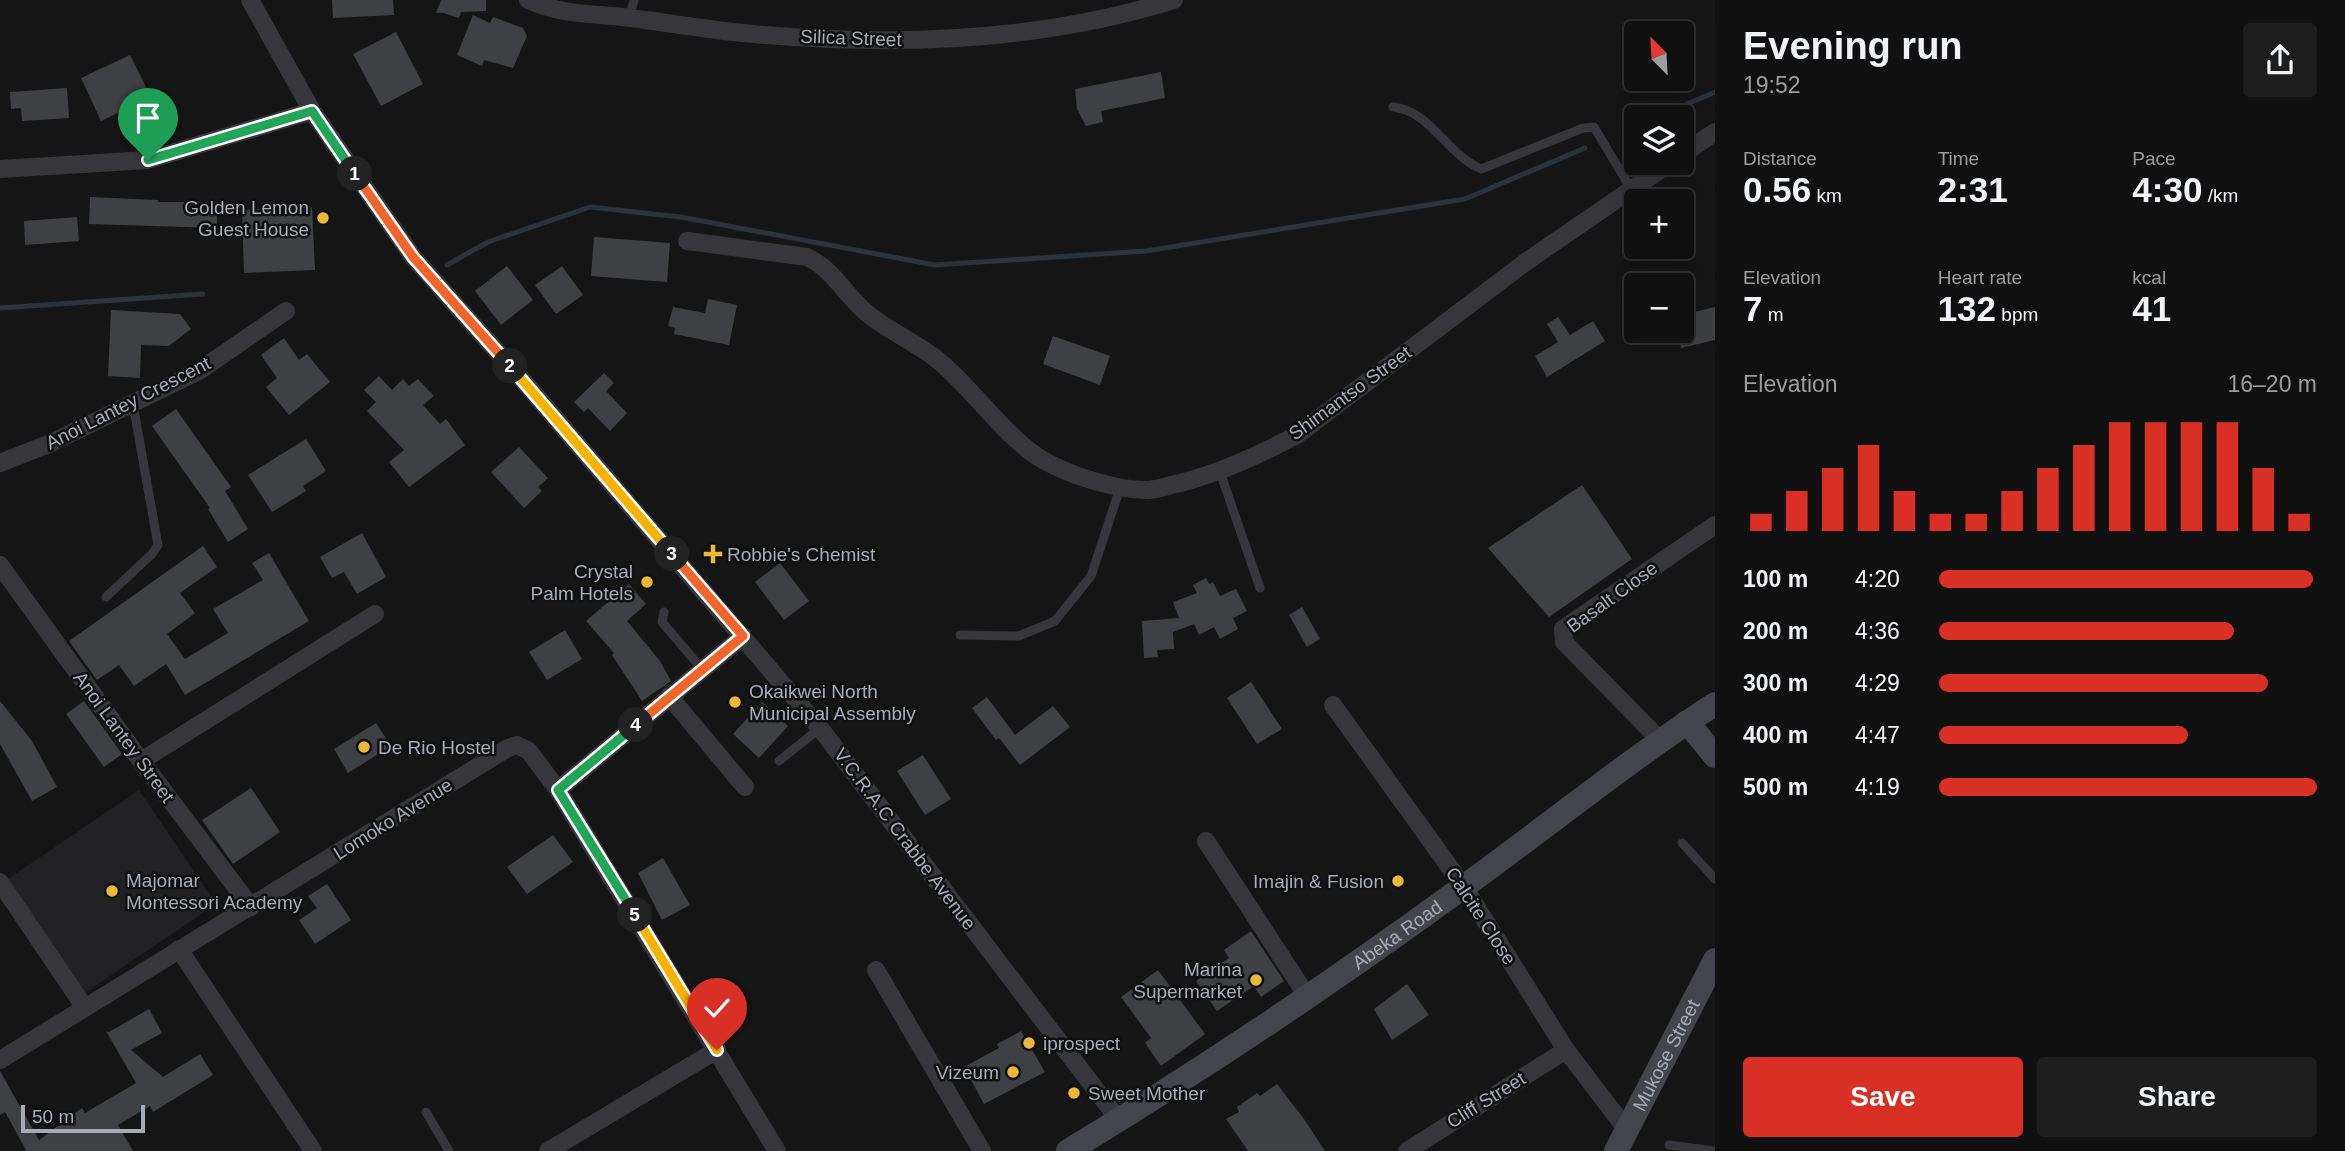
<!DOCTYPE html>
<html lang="en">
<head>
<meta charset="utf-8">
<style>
	:root { --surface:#101010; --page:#1e1e1e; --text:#f1f3f6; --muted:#9c9d9f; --line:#303030; --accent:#d93025 }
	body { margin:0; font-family:Helvetica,sans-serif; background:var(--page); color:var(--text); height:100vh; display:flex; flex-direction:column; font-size:26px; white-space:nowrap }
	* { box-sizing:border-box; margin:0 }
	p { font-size:23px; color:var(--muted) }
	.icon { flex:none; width:38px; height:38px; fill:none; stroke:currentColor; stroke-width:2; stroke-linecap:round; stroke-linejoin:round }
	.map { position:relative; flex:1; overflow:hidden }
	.panel { display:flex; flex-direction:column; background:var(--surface); width:630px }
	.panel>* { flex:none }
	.needle { width:46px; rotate:336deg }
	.tools { position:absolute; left:1624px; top:21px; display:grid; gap:14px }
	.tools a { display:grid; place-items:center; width:70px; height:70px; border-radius:7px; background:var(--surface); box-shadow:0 7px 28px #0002,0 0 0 2px var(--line); font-size:35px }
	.scale { position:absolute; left:21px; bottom:18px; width:124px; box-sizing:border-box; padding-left:7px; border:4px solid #a7abb6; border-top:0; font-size:19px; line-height:24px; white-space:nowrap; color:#a7abb6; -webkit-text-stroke:5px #101011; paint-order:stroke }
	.pin { position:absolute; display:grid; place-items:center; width:60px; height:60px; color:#fff; margin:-72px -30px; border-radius:50% 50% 50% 0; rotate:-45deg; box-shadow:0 0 7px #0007 }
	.pin .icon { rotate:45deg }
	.km { position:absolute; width:35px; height:35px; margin:-18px; border-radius:50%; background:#222; color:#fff; font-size:19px; line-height:35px; text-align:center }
	.round { display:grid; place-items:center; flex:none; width:74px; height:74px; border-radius:7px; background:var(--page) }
	.head { display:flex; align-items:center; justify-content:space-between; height:119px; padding:0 28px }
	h1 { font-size:38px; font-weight:600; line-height:52px }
	.figures { display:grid; grid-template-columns:repeat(3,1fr); gap:10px; height:119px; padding:7px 28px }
	.figures div { display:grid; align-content:center }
	.figures b { font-size:35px; font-weight:600 }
	.figures small { font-size:19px; font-weight:400 }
	.figures p { font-size:19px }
	.chart { height:196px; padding:14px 28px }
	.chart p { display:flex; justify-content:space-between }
	.chart svg { width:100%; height:126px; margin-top:7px; stroke:var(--accent); stroke-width:6 }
	.cta { display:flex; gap:14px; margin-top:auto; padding:14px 28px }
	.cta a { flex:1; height:80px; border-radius:7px; background:var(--accent); color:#fff; font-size:28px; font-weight:600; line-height:80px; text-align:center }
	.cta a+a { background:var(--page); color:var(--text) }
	ul { padding:0 28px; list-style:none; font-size:23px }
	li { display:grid; grid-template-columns:112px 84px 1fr; align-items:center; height:52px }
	li i { height:18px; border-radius:9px; background:var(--accent) }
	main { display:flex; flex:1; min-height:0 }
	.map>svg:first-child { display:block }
</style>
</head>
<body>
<main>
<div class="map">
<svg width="1715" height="1151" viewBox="0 0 1715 1151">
	<rect width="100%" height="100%" fill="#151516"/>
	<path fill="#212123" d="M139,790L216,904L85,993L8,879Z"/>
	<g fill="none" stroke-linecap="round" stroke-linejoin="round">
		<path stroke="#2b333a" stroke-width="5" d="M1657,117L1715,92
			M1625,131L1636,126
			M447,265L488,242L590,207L681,217L935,265L1146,251L1465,199L1585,148
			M0,308L203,294"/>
	</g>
	<path fill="#3f4043" d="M332,0H393L394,15L333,18Z
		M441,0H486V11L461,12L459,18L444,13H436Z
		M473,15L490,23L493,17L523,28L527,36L513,68L484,60L482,66L457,55Z
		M396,32L423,84L381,106L353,54Z
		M130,55L151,97L101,121L81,78Z
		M1161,72L1165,98L1101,111L1103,122L1086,126L1077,109L1075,89Z
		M67,88L69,118L22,121L21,108L11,109L10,92Z
		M90,197L158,200V202H217V228L89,224Z
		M312,207L315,270L244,273L242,210Z
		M77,217L79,241L25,245L24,221Z
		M594,237L670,243L667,282L591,276Z
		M507,266L533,300L501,325L475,291Z
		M562,266L583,295L556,314L535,285Z
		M708,299L737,305L729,345L674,334L675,328L668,326L673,307L705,313Z
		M1715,307V340L1681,348L1677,331H1682V315Z
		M111,310L180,314L191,329L169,346L141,345L140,378L108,376Z
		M1558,317L1570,335L1593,321L1605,341L1547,377L1535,356L1558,342L1547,324Z
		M1053,336L1110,356L1100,385L1043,364Z
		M284,338L299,360L307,354L330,382L289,415L266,387L277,378L261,355Z
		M604,373L614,383L606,391L627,413L610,431L588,408L584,412L574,402Z
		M379,376L392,390L403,379L409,386L418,379L434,396L423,405L440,424L446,419L465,445L409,487L389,462L404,450L367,411L376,402L364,390Z
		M176,409L231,487L225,491L248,529L228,542L208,509L210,508L152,426Z
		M306,439L326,471L303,486L306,491L272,512L248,475Z
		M519,447L548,478L538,487L542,491L524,508L491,472Z
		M1582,485L1632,559L1549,617L1488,548Z
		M362,533L386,577L357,594L344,572L332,578L320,557Z
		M203,546L217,567L180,593L195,613L167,634L185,659L228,633L213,609L263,580L252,563L269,553L309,621L185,695L166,664L134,686L119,665L97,680L69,641Z
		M780,563L809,601L784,620L755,582Z
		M1206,578L1209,584L1213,582L1220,596L1236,589L1247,611L1233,618L1238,629L1220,639L1214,627L1199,635L1194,624L1173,632L1174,649L1157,650L1158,657L1144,658L1142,621L1179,618L1173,602L1197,593L1193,585Z
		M629,584L646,604L627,621L660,661L671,681L642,701L612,655L614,653L586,621Z
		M1302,607L1320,639L1307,647L1289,615Z
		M565,630L582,659L547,680L529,652Z
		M1251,682L1282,729L1257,744L1227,698Z
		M987,697L1015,735L1053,706L1070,727L1020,765L999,738L996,740L972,708Z
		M0,701L32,741L57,787L32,801L0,744Z
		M84,701L122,754L104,767L66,714Z
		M762,702L788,726L759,758L733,734Z
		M376,723L391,746L348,773L334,749Z
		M923,755L951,799L925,815L897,771Z
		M251,788L280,832L233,864L202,820Z
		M553,835L573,862L527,894L507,867Z
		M663,858L690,905L662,920L638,873Z
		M327,884L351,920L315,944L299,920L317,908L308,896Z
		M1251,931L1284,981L1261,997L1254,986L1217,1011L1196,981L1229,958L1224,950Z
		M1158,970L1205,1034L1161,1066L1145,1043L1151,1038L1121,997Z
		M1407,984L1429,1015L1392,1040L1374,1009Z
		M149,1009L162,1033L131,1050L163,1077L200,1054L213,1075L153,1112L150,1106L118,1125L133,1151H25L26,1150L5,1112L0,1115V1071L39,1140L82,1108L85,1113L136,1083L106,1031L109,1032Z
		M1021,1031L1045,1072L984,1104L964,1067L999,1048L997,1044Z
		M1277,1084L1304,1119L1325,1151H1248L1226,1119L1239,1112L1237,1107L1257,1093L1260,1096Z"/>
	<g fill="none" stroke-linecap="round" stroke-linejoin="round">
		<path stroke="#36363b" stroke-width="9" d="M629,18L634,0
			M1393,107C1431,111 1445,153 1481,169L1583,128L1594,127L1631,189
			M1220,472L1260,588
			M106,597L152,554L158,545L133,404
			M664,612L662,622L702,669
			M960,635L1019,636L1055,621L1091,576L1120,488
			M779,761L820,728
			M1682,843L1715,879
			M426,1112L449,1151
			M1669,1145L1715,1151"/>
		<path stroke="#36363b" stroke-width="18" d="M250,0L312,111L413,257L526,384L820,728L1119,1120
			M528,0C564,16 593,13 631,18C668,23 705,29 742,33C886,47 1036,43 1174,0
			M1682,155L1715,132
			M0,169L148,160L312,111
			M687,241L807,257C836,271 844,295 868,314C890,332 917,343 939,361C974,390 1000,431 1038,457C1065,474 1117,491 1149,490C1159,489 1170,485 1180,483C1222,472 1259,455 1297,435L1527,261L1670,163
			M0,463L51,443L199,371L286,311
			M0,565L141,761L251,907
			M669,696L745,787
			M1333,705L1464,887L1566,1050L1627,1130
			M1661,741L1564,642L1563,629L1715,525
			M141,761L375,614
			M558,790L743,636
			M1206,841L1307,996
			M0,882L85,1008
			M179,949L313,1151
			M876,970L982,1151
			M0,1060L508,748L517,745L529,751L558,790L777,1151
			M548,1151L717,1050
			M1407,1151L1566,1050"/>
		<g stroke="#44454b" stroke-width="24">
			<path d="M1687,722L1715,756"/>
			<path id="s1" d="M1068,1151C1204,1069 1337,979 1466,885C1549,825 1629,760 1715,704"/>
			<path id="s2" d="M1616,1151L1715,960"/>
		</g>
	</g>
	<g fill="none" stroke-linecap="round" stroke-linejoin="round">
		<g stroke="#fff" stroke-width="14">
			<path id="split-1" d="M148,160L312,111L355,174"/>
		</g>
		<g stroke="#fff" stroke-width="14">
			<path id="split-2" d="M355,174L413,257L510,366"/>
		</g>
		<g stroke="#fff" stroke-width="14">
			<path id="split-3" d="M510,366L672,554"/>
		</g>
		<g stroke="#fff" stroke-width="14">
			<path id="split-4" d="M636,725L743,636L672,554"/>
		</g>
		<g stroke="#fff" stroke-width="14">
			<path id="split-5" d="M635,915L558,790L636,725"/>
		</g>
		<g stroke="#fff" stroke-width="14">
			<path id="split-6" d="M635,915L717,1050"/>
		</g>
		<use href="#split-1" stroke="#22a559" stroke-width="9"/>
		<use href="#split-2" stroke="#f0652b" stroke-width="9"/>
		<use href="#split-3" stroke="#f5b400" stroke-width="9"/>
		<use href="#split-4" stroke="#f0652b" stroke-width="9"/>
		<use href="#split-5" stroke="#22a559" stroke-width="9"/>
		<use href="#split-6" stroke="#f5b400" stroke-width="9"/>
	</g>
	<g fill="#ecb837" stroke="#101011" stroke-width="2.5">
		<circle cx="323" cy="218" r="7"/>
		<path d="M709.5 543.5h7v7h7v7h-7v7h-7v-7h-7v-7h7z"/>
		<circle cx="647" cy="582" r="7"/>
		<circle cx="735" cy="702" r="7"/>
		<circle cx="364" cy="747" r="7"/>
		<circle cx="1398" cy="881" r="7"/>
		<circle cx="112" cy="891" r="7"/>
		<circle cx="1256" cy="980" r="7"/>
		<circle cx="1029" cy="1043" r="7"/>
		<circle cx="1013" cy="1072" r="7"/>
		<circle cx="1074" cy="1093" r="7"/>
	</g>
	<g text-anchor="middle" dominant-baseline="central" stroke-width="5" stroke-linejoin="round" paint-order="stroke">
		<g font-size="19" fill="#a7abb6" stroke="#101011">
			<text transform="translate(851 38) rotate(2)">Silica Street</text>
			<text transform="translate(1350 393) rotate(-36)">Shimantso Street</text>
			<text transform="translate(128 403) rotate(-27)">Anoi Lantey Crescent</text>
			<text transform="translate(1612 597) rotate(-36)">Basalt Close</text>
			<text transform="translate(124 737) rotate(54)">Anoi Lantey Street</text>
			<text transform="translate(393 819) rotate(-32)">Lomoko Avenue</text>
			<text transform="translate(905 839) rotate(53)">V.C.R.A.C Crabbe Avenue</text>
			<text transform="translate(1481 916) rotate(57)">Calcite Close</text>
			<text stroke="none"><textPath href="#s1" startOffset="394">Abeka Road</textPath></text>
			<text stroke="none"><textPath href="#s2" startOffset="108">Mukose Street</textPath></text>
			<text transform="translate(1486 1100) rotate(-32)">Cliff Street</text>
		</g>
		<g font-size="19" fill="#a7abb6" stroke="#101011" text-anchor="start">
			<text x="309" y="207" text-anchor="end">Golden Lemon<tspan x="309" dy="22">Guest House</tspan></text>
			<text x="727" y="554">Robbie's Chemist</text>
			<text x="633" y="571" text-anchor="end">Crystal<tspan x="633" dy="22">Palm Hotels</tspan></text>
			<text x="749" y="691">Okaikwei North<tspan x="749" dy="22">Municipal Assembly</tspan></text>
			<text x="378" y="747">De Rio Hostel</text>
			<text x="126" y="880">Majomar<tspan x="126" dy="22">Montessori Academy</tspan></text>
			<text x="1384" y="881" text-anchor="end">Imajin &amp; Fusion</text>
			<text x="1242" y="969" text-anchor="end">Marina<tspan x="1242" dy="22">Supermarket</tspan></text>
			<text x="1043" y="1043">iprospect</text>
			<text x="999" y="1072" text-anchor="end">Vizeum</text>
			<text x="1088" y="1093">Sweet Mother</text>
		</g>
	</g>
</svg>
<div class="tools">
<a><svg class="needle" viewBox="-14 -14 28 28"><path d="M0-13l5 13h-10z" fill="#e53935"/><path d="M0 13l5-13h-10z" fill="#9c9d9f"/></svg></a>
<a><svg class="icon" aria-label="layers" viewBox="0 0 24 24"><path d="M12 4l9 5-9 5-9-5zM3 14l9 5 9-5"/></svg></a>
<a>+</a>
<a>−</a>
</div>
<div class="scale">50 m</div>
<div class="pin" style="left:148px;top:160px;background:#1e9e55"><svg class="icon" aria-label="arrive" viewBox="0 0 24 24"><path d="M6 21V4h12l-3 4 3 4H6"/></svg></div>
<div class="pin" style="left:717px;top:1050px;background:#d93025"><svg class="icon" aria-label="check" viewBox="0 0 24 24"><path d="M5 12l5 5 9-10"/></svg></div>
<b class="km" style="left:355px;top:174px">1</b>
<b class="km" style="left:510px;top:366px">2</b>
<b class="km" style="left:672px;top:554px">3</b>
<b class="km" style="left:636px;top:725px">4</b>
<b class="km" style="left:635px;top:915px">5</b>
</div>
<section class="panel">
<div class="head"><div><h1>Evening run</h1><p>19:52</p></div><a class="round"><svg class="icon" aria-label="share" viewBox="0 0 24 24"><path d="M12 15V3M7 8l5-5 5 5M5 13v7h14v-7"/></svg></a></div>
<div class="figures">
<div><p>Distance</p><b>0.56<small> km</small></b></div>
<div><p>Time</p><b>2:31</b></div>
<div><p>Pace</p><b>4:30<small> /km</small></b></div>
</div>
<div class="figures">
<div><p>Elevation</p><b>7<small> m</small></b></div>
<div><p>Heart rate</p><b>132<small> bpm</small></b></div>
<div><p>kcal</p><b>41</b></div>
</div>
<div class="chart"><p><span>Elevation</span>16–20 m</p>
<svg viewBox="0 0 160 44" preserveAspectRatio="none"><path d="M5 44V38M15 44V30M25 44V22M35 44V14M45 44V30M55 44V38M65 44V38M75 44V30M85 44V22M95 44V14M105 44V6M115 44V6M125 44V6M135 44V6M145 44V22M155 44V38"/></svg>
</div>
<ul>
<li><b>100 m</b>4:20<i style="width:99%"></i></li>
<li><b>200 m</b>4:36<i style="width:78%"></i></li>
<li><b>300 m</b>4:29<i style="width:87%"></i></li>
<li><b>400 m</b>4:47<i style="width:66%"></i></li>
<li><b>500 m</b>4:19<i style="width:100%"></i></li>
</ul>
<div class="cta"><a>Save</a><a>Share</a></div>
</section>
</main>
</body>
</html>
